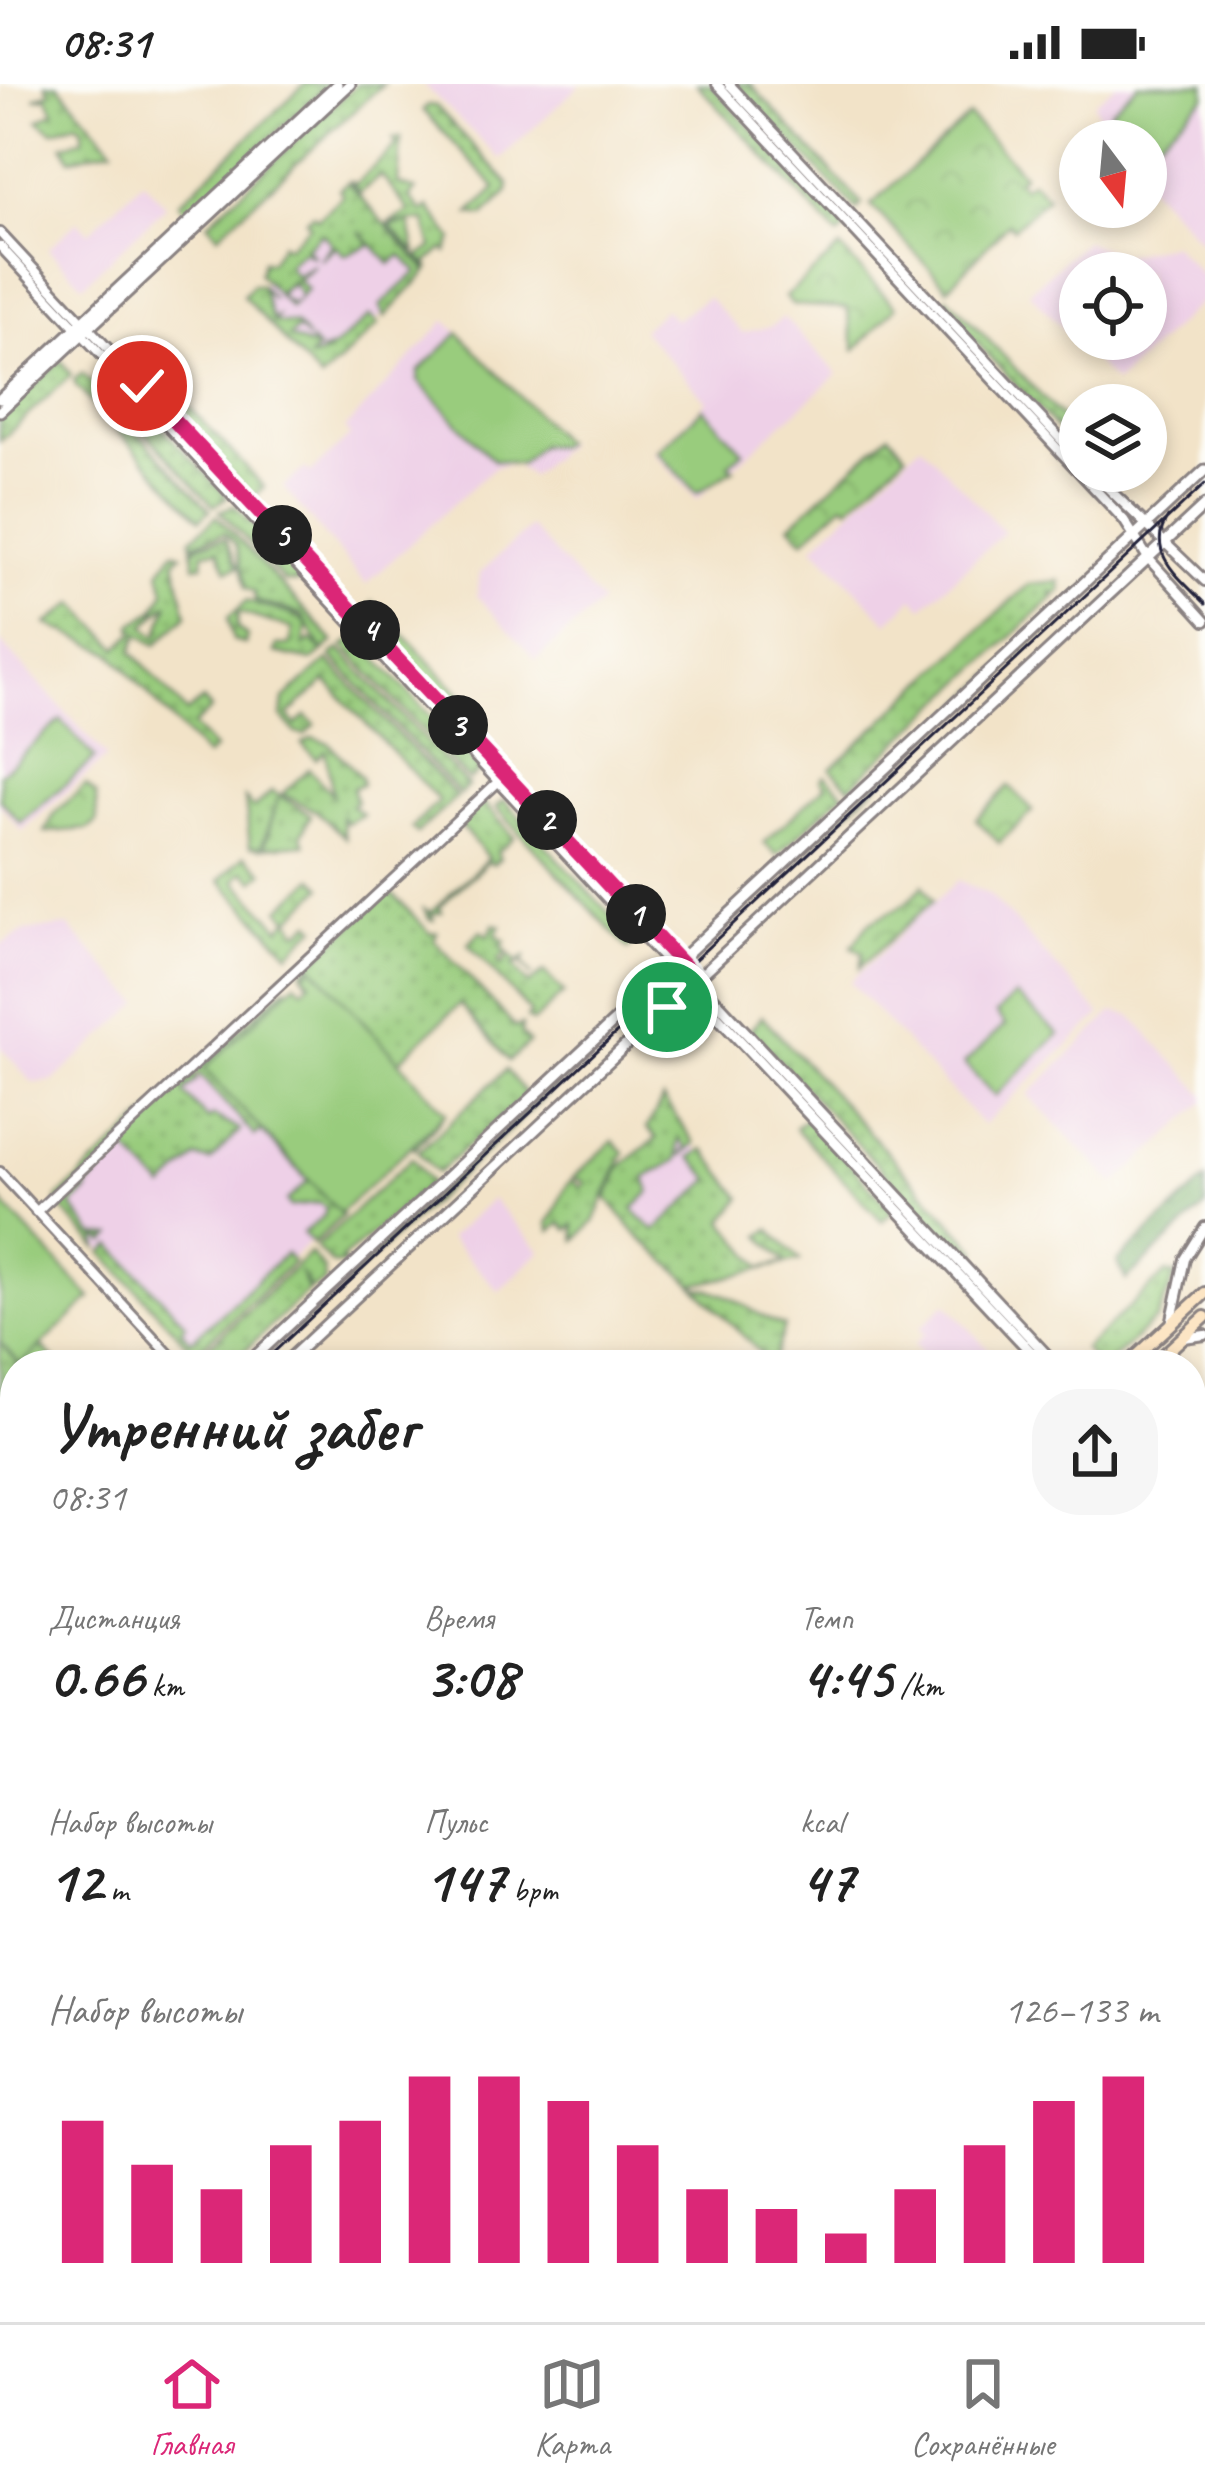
<!DOCTYPE html>
<html lang="ru">
<head>
<meta charset="utf-8">
<style>
	:root { --surface:#fff; --page:#f6f6f6; --text:#222; --muted:#767676; --line:#e0e0e0; --accent:#db2777 }
	body { margin:0; font-family:Caveat,sans-serif; background:var(--page); color:var(--text); height:100vh; display:flex; flex-direction:column; font-size:45px; white-space:nowrap }
	* { box-sizing:border-box; margin:0 }
	p { font-size:39px; color:var(--muted) }
	.icon { flex:none; width:66px; height:66px; fill:none; stroke:currentColor; stroke-width:2; stroke-linecap:round; stroke-linejoin:round }
	.map { position:relative; flex:1; overflow:hidden }
	.side { position:absolute; left:0px; top:1266px; width:1206px; height:972px; display:flex; flex-direction:column; background:var(--surface); border-radius:48px 48px 0 0; box-shadow:0 6px 18px #0003 }
	.side>* { flex:none }
	.needle { width:78px; rotate:164deg }
	.buttons { position:absolute; left:1059px; top:36px; display:grid; gap:24px }
	.buttons a { display:grid; place-items:center; width:108px; height:108px; border-radius:50%; background:var(--surface); box-shadow:0 6px 18px #0003; font-size:60px }
	.pin { position:absolute; display:grid; place-items:center; width:102px; height:102px; color:#fff; margin:-51px; border:6px solid #fff; border-radius:50%; box-shadow:0 3px 12px #0007 }
	.km { position:absolute; width:60px; height:60px; margin:-30px; border-radius:50%; background:#222; color:#fff; font-size:33px; line-height:60px; text-align:center }
	.round { display:grid; place-items:center; flex:none; width:126px; height:126px; border-radius:48px; background:var(--page) }
	.head { display:flex; align-items:center; justify-content:space-between; height:204px; padding:0 48px }
	h1 { font-size:66px; font-weight:700; line-height:90px }
	.metrics { display:grid; grid-template-columns:repeat(3,1fr); gap:18px; height:204px; padding:12px 48px }
	.metrics div { display:grid; align-content:center }
	.metrics b { font-size:60px; font-weight:700 }
	.metrics small { font-size:33px; font-weight:400 }
	.metrics p { font-size:33px }
	.chart { height:336px; padding:24px 48px }
	.chart p { display:flex; justify-content:space-between }
	.chart svg { width:100%; height:216px; margin-top:12px; stroke:var(--accent); stroke-width:6 }
	.status { display:flex; justify-content:space-between; align-items:center; height:84px; padding:0 60px; background:var(--surface); direction:ltr }
	.status svg { height:33px; fill:currentColor }
	.dock { display:flex; justify-content:space-around; align-items:center; height:168px; border-top:3px solid var(--line); background:var(--surface); font-size:33px; color:var(--muted) }
	.dock a { display:grid; justify-items:center; gap:6px }
	.dock .current { color:var(--accent) }
	.map>svg:first-child { display:block }
</style>
</head>
<body>
<div class="status"><b>08:31</b><svg viewBox="0 0 49 12"><path d="M0 12V9h3v3zM5 12V6h3v6zM10 12V3h3v9zM15 12V0h3v12zM26 1h20v11H26zM47 4h2v5h-2z"/></svg></div>
<div class="map">
<svg width="1205" height="2238" viewBox="0 0 1205 2238">
	<defs>
		<pattern id="grass-dots" width="8" height="8" patternUnits="userSpaceOnUse" patternTransform="scale(3)"><rect width="8" height="8" fill="#99cc7d"/><path d="M2 2h.1M6 6h.1" fill="none" stroke="#84af6d" stroke-width="1.8" stroke-linecap="round"/></pattern>
		<pattern id="forest-firs" width="22" height="20" patternUnits="userSpaceOnUse" patternTransform="scale(3)"><rect width="22" height="20" fill="#7ab06c"/><path d="M5 1l3.5 6h-7zM16 11l3.5 6h-7z" fill="#648f5a"/></pattern>
		<pattern id="park-crowns" width="20" height="18" patternUnits="userSpaceOnUse" patternTransform="scale(3)"><rect width="20" height="18" fill="#99cc7d"/><path d="M2 6a3 3 0 1 1 6 0M12 15a3 3 0 1 1 6 0" fill="none" stroke="#84af6d"/></pattern>
	</defs>
	<rect width="100%" height="100%" fill="#fdfcf7"/>
	<filter id="ink" filterUnits="userSpaceOnUse"><feTurbulence type="fractalNoise" baseFrequency=".00833" numOctaves="2"/><feDisplacementMap in="SourceGraphic" scale="24" xChannelSelector="R" yChannelSelector="G"/><feConvolveMatrix kernelMatrix="1 2 1 2 8 2 1 2 1" color-interpolation-filters="sRGB"/></filter>
	<filter id="wash" filterUnits="userSpaceOnUse"><feTurbulence type="fractalNoise" baseFrequency=".004" numOctaves="4" result="noise"/><feDisplacementMap in="SourceGraphic" scale="48" xChannelSelector="R" yChannelSelector="G"/><feGaussianBlur stdDeviation="2.7" result="paint"/><feColorMatrix in="noise" values="0 0 0 0 0 0 0 0 0 0 0 0 0 0 0 0 0 1.4 0 .05"/><feComposite in="paint" operator="in"/></filter>
	<g filter="url(#wash)">
		<rect width="100%" height="100%" fill="#f2e3c8"/>
		<path fill="#eed0e7" fill-rule="evenodd" d="M423,0H581L500,75Z
			M1116,0H1205V162L1146,99V57H1109L1094,19Z
			M143,97L166,122L83,201L48,165L78,137L89,148Z
			M354,116L423,190L320,291L249,214Z
			M1085,157L1120,172L1172,160L1205,195V214L1115,299L1029,208ZM1080,189H1146V255H1080Z
			M708,213L742,249L772,242L783,233L838,290L697,415L653,368L707,317L642,246L664,225L675,236Z
			M446,236L566,360L531,392L513,380L494,383L366,500L283,403L305,384L311,389L350,352L345,345Z
			M921,360L1004,448L923,523L914,514L888,538L814,462Z
			M530,443L601,519L536,576L477,512L480,489Z
			M0,557L107,673L22,747L0,721Z
			M958,796L990,811L1101,931L983,1041L850,898Z
			M68,842L140,919L53,997L33,999L0,963V861L25,847Z
			M1113,928L1131,932L1205,1011V1018L1115,1100L1028,1011Z
			M206,987L341,1130L193,1263L62,1122L128,1060L164,1097L207,1060L171,1019Z
			M678,1043L704,1073L711,1093L714,1140L692,1194L611,1108Z
			M492,1115L541,1167L499,1207L449,1154Z
			M946,1219L1001,1279L1003,1281H908L921,1268L914,1260L925,1250L920,1244Z
			M0,1992L15,2006V2223H25L14,2232L0,2215V2132L12,2120L0,2100Z"/>
		<path fill="url(#grass-dots)" stroke="#5e775c" stroke-width="3" d="M46,0H58L113,64L70,75L63,61L83,55V44L77,39L53,47L38,36L54,27L47,13L34,14L50,8Z
			M305,0H329L188,129L179,119Z
			M357,0H383L218,151L208,139Z
			M697,0H710L846,145L838,152Z
			M736,0H750L862,120L857,126Z
			M428,21L436,22L509,100L508,108L484,132L470,130L496,104L423,26Z
			M401,54L398,100L416,106L410,114L423,128L429,123L453,155L447,168L443,165L427,179L430,185L419,173L432,163L425,137H409L416,169L389,141L407,139L391,138L409,127L381,91L360,109L349,96L355,100L397,61L393,55Z
			M347,98L428,187L385,233L380,222L417,188L401,171L390,180L359,147L371,161L344,171L336,162L320,176L332,160L322,149L306,164L314,173L303,167L287,182L296,192L314,181L298,196L307,205L300,213L294,200L285,203L294,195L276,210L284,204L279,213L293,220L298,215L290,223L259,190L263,177L270,178L282,159L287,163L310,141L306,136L313,130L318,134L343,111L339,105Z
			M252,201H260L273,215L262,205L272,235L277,233L274,238L295,240L308,255L298,245L289,253L314,264L310,256L318,265L308,274L330,268H320L333,264L370,232L379,240L321,296L243,212Z
			M948,213L1079,352L1071,360L941,220Z
			M61,276L71,291L0,357V333Z
			M82,289L210,426L200,435L76,302L74,296Z
			M160,291L264,403L253,414L150,302Z
			M142,322L227,413L214,422L131,333Z
			M234,421L304,496L301,498H285L220,427Z
			M217,432L334,558L312,577L275,569L277,561H290L293,545L238,528L237,544L247,552L245,560L233,556L228,534L247,517L297,532L307,540L304,561L311,556L323,567L301,530L255,517L254,508L246,504L236,461L225,449L194,459L192,469L197,461L225,454L238,483L227,486L218,466L204,468L203,481L195,482L191,455Z
			M174,467L182,470L175,476L187,531L156,561L139,550L132,567L187,629L203,616L211,625L193,642L214,665L206,673L111,569L47,540L75,519L118,564L135,548L132,541L153,527L156,531L145,542L157,553L169,519L158,529L155,525L165,507L160,487Z
			M1113,479L1115,482L755,813Z
			M1060,497L1061,507L1056,511L1050,507L1054,513L850,703L831,685L1029,500Z
			M373,518L481,632L469,645L364,532Z
			M357,553L481,686L469,696L344,562Z
			M340,565L468,702L460,710L331,572Z
			M328,576L457,713L417,749L412,744L439,717L326,597L288,631L296,641L306,632L315,641L305,651L296,649L282,633L284,615Z
			M313,654L329,659L361,693L362,700L352,704L357,718L351,721L363,731L346,739L341,731L345,753L316,727L282,710L309,685L333,711L325,667L316,675L302,660Z
			M825,691L844,709L777,771L764,759L826,701L821,695Z
			M272,707L311,731L301,751L305,760L264,763L278,714L261,764L250,762L245,715L254,724Z
			M504,716L635,857L628,865L496,723Z
			M483,718L514,753L497,768L500,774L493,780L488,777L439,823L442,828L431,830L434,836L429,835L424,825L431,828L488,774L460,741Z
			M245,771L264,788L254,797L244,787L235,796L280,844L289,835L280,825L314,794L323,803L290,835L299,848L311,838L316,843L289,869L220,796Z
			M390,807L430,849L437,848L434,856L515,943L522,941L521,950L529,959L509,977L460,920L399,977L446,1029L415,1065L302,887Z
			M494,840L501,842L496,851L506,857L501,862L507,868L498,876L502,881L509,871L518,879L526,872L522,878L532,892L521,879L512,881L528,901L544,888L564,909L533,938L527,934L531,929L468,860L481,847L488,852Z
			M286,902L294,910L342,1132L313,1160L303,1149L324,1132L326,1124L319,1119L290,1123L287,1117L308,1097L261,1047L255,1052L195,986Z
			M655,906L657,908L296,1245L294,1243Z
			M762,932L978,1167L968,1177L750,946Z
			M506,986L526,1010L437,1089L418,1068Z
			M192,990L197,995L184,1009L208,1036L213,1032L240,1046L210,1077L196,1074L164,1104L124,1064L82,1109L89,1106L72,1122L94,1152H112L105,1158L97,1152L98,1164L60,1123L64,1119H57L58,1114Z
			M663,1015L695,1059L680,1073L686,1063L679,1054L677,1076L645,1094L650,1108L633,1125L655,1147L711,1095L691,1073L704,1065L742,1114L724,1137L762,1184L786,1178L761,1152L770,1145L800,1176L694,1201L638,1152L607,1114L621,1082L657,1054L647,1044Z
			M807,1034L893,1127L882,1137L795,1044Z
			M613,1057L624,1068L594,1138L576,1156L574,1141L568,1146L561,1139L551,1147L548,1139C561,1124 559,1108 572,1095L581,1104L586,1099L574,1093Z
			M412,1074L431,1099L341,1176L345,1181L332,1180L316,1163Z
			M112,1161L186,1240L181,1246L191,1257L286,1169L293,1178L195,1269L103,1169Z
			M310,1169L324,1185L325,1198L310,1205L299,1187L308,1207L240,1271L244,1274L236,1281H223L207,1264Z
			M1166,1189L1176,1191L1157,1234L1106,1281H1097L1084,1265Z
			M696,1204C730,1204 753,1232 784,1242L772,1281Z
			M0,1258L21,1280L41,1261L59,1281H15V1437L0,1451Z
			M236,2223H395L409,2238H251Z"/>
		<path fill="url(#forest-firs)" stroke="#4e6954" stroke-width="3" d="M1205,1096V1123L1126,1196L1117,1178Z"/>
		<path fill="url(#park-crowns)" stroke="#5e775c" stroke-width="3" d="M969,32L1023,90L1017,96L1023,103L1031,97L1047,113L1014,144L1008,139L948,204L871,121Z
			M840,164L896,223L855,266L847,224L793,221L785,213Z
			M889,350L906,370L849,423L844,419L804,456L790,441Z
			M86,701L96,711L97,738L88,745L45,748L55,729Z
			M1009,702L1033,727L999,759L976,735Z
			M923,801L933,817L860,883L863,868L852,863C857,856 865,841 872,837C893,826 907,823 923,801Z
			M550,2223H1050L1064,2238H564Z"/>
		<path fill="#99cc7d" stroke="#5e775c" stroke-width="3" d="M1138,0H1205V12L1146,67V57H1119L1110,47V27Z
			M459,249L563,358L558,362L540,361L520,380L493,376L418,297L419,287Z
			M703,324L743,367L729,380L734,385L697,409L657,367Z
			M61,636L95,674L21,739L0,715V690Z
			M313,882L446,1029L340,1129L204,985L296,898L303,905L311,897L304,890Z
			M1015,911L1059,950L995,1012L964,980L1005,941L996,930Z
			M0,1116L91,1214L21,1281L0,1258Z"/>
	</g>
	<g filter="url(#ink)">
		<g fill="none" stroke-linecap="round" stroke-linejoin="round">
			<g stroke="#8a8282" stroke-width="14">
				<path id="minor" d="M717,0L1124,436L1148,474L1205,537
					M729,0L1080,376
					M0,149L679,877
					M0,162L672,884
					M1090,387L1205,497
					M0,1088L179,1281
					M36,1128L500,696
					M1171,1240L1185,1175L1205,1143
					M1184,1254L1205,1251
					M1191,2028L1205,2015
					M423,2223L428,2238
					M1060,2223L1074,2238
					M30,2238L46,2223
					M197,2238L207,2223"/>
			</g>
			<g stroke="#8a8282" stroke-width="15">
				<path id="tertiary" d="M0,315L337,0
					M0,327L350,0
					M679,877L1056,1281
					M672,884L1043,1281
					M246,1281L1205,386
					M283,1281L1205,421
					M1191,1426L1205,1441
					M1191,1439L1205,1454
					M0,1510L15,1496
					M0,1544L15,1530
					M0,1689L15,1705
					M0,1743L15,1759"/>
			</g>
			<g stroke="#8a8282" stroke-width="16">
				<path id="secondary" d="M1127,1281L1205,1209
					M1153,1281L1205,1233
					M448,2223L462,2238
					M496,2223L510,2238
					M101,2238L117,2223
					M131,2238L147,2223"/>
			</g>
			<use href="#minor" stroke="#fff" stroke-width="8"/>
			<use href="#tertiary" stroke="#fff" stroke-width="9"/>
			<use href="#secondary" stroke="#fce5c4" stroke-width="10"/>
			<path stroke="#22223b" stroke-width="3" d="M1168,433C1144,469 1181,495 1205,520
				M260,1281L1205,400
				M0,1530L15,1516
				M0,1720L15,1736
				M476,2223L490,2238"/>
		</g>
	</g>
	<g fill="none" stroke-linecap="round" stroke-linejoin="round" filter="url(#ink)">
		<g stroke="#fff" stroke-width="24">
			<path id="route" d="M142,302L696,895L667,923"/>
		</g>
		<use href="#route" stroke="#db2777" stroke-width="15"/>
	</g>
</svg>
<div class="buttons">
<a><svg class="needle" viewBox="-14 -14 28 28"><path d="M0-13l5 13h-10z" fill="#e53935"/><path d="M0 13l5-13h-10z" fill="#767676"/></svg></a>
<a><svg class="icon" aria-label="locate" viewBox="0 0 24 24"><circle cx="12" cy="12" r="6"/><path d="M12 2v4M12 18v4M2 12h4M18 12h4"/></svg></a>
<a><svg class="icon" aria-label="layers" viewBox="0 0 24 24"><path d="M12 4l9 5-9 5-9-5zM3 14l9 5 9-5"/></svg></a>
</div>
<div class="pin" style="left:667px;top:923px;background:#1e9e55"><svg class="icon" aria-label="arrive" viewBox="0 0 24 24"><path d="M6 21V4h12l-3 4 3 4H6"/></svg></div>
<div class="pin" style="left:142px;top:302px;background:#d93025"><svg class="icon" aria-label="check" viewBox="0 0 24 24"><path d="M5 12l5 5 9-10"/></svg></div>
<b class="km" style="left:636px;top:830px">1</b>
<b class="km" style="left:547px;top:736px">2</b>
<b class="km" style="left:458px;top:641px">3</b>
<b class="km" style="left:370px;top:546px">4</b>
<b class="km" style="left:282px;top:451px">5</b>
<section class="side">
<div class="head"><div><h1>Утренний забег</h1><p>08:31</p></div><a class="round"><svg class="icon" aria-label="share" viewBox="0 0 24 24"><path d="M12 15V3M7 8l5-5 5 5M5 13v7h14v-7"/></svg></a></div>
<div class="metrics">
<div><p>Дистанция</p><b>0.66<small> km</small></b></div>
<div><p>Время</p><b>3:08</b></div>
<div><p>Темп</p><b>4:45<small> /km</small></b></div>
</div>
<div class="metrics">
<div><p>Набор высоты</p><b>12<small> m</small></b></div>
<div><p>Пульс</p><b>147<small> bpm</small></b></div>
<div><p>kcal</p><b>47</b></div>
</div>
<div class="chart"><p><span>Набор высоты</span>126–133 m</p>
<svg viewBox="0 0 160 44" preserveAspectRatio="none"><path d="M5 44V15M15 44V24M25 44V29M35 44V20M45 44V15M55 44V6M65 44V6M75 44V11M85 44V20M95 44V29M105 44V33M115 44V38M125 44V29M135 44V20M145 44V11M155 44V6"/></svg>
</div>
</section>
</div>
<nav class="dock">
<a class="current"><svg class="icon" aria-label="home" viewBox="0 0 24 24"><path d="M3 11l9-7 9 7M6 9v11h12V9"/></svg>Главная</a>
<a><svg class="icon" aria-label="map" viewBox="0 0 24 24"><path d="M3 6l6-2 6 2 6-2v14l-6 2-6-2-6 2zM9 4v14M15 6v14"/></svg>Карта</a>
<a><svg class="icon" aria-label="saved" viewBox="0 0 24 24"><path d="M7 4h10v16l-5-4-5 4z"/></svg>Сохранённые</a>
</nav>
</body>
</html>
